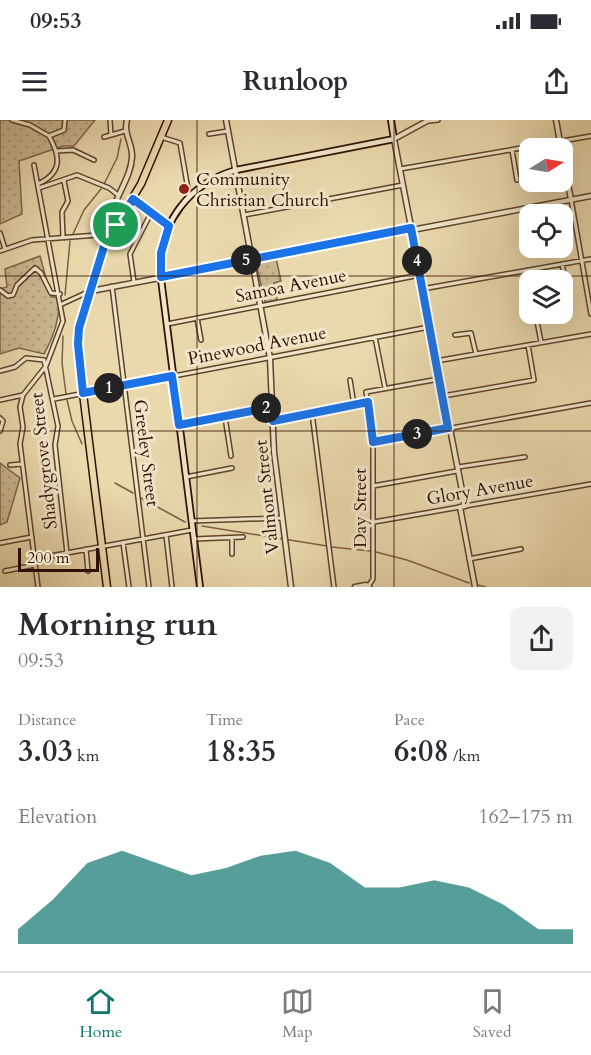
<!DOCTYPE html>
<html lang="en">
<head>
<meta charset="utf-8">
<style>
	:root { --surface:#fff; --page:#f2f2f3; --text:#2b2b33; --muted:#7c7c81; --line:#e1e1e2; --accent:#0f766e }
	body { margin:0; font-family:Cardo,serif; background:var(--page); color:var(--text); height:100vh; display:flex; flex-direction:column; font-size:22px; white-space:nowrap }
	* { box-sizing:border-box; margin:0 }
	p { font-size:20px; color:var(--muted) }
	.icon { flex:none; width:33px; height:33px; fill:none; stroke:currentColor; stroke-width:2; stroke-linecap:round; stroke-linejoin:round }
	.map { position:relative; height:467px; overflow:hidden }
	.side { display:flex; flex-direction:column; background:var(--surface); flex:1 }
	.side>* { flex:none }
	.needle { width:39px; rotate:79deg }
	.tools { position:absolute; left:519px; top:18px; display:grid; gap:12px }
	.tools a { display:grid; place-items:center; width:54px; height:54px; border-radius:12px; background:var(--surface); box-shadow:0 6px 24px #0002; font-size:30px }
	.scale { position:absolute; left:18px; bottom:15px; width:81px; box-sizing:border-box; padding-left:6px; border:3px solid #301100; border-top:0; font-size:16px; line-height:21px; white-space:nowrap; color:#301100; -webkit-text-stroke:4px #f1e6ca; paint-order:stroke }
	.pin { position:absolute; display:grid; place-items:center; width:51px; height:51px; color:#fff; margin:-26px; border:3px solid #fff; border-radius:50%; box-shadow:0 2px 6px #0007 }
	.km { position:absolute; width:30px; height:30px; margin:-15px; border-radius:50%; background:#222; color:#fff; font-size:16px; line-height:30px; text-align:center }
	.round { display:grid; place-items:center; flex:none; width:63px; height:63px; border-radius:12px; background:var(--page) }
	.summary { display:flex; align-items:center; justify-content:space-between; height:102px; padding:0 18px }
	h1 { font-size:33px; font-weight:700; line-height:45px }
	.figures { display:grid; grid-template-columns:repeat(3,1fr); gap:9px; height:102px; padding:6px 18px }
	.figures div { display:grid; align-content:center }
	.figures b { font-size:30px; font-weight:700 }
	.figures small { font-size:16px; font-weight:400 }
	.figures p { font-size:16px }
	.chart { height:168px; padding:12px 18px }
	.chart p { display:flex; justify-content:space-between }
	.chart svg { width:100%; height:108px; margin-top:6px; fill:var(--accent); opacity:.7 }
	.status { display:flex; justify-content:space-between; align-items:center; height:42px; padding:0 30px; background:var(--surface); direction:ltr }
	.status svg { height:16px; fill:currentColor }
	header { display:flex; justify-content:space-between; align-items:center; height:78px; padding:0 18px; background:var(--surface); font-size:27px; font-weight:700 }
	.tabs { display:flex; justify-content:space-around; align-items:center; height:84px; border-top:2px solid var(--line); background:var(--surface); font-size:16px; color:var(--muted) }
	.tabs a { display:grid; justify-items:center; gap:3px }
	.tabs .on { color:var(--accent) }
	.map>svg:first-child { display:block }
</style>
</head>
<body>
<div class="status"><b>09:53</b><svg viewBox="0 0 49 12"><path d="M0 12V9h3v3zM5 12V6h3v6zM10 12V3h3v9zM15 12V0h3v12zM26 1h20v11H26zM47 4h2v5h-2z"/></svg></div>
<header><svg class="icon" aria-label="menu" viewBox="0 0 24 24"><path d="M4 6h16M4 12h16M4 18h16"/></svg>Runloop<svg class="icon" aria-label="share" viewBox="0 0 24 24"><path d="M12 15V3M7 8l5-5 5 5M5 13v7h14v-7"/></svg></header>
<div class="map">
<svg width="591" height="467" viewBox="0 0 591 467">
	<defs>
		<pattern id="grass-dots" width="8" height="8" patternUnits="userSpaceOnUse" patternTransform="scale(1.5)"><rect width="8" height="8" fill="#cab790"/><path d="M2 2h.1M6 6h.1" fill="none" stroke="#ae9c7a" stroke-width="1.8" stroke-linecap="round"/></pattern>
	</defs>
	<rect width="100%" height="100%" fill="#ead9ad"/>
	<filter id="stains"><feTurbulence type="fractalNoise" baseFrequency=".00333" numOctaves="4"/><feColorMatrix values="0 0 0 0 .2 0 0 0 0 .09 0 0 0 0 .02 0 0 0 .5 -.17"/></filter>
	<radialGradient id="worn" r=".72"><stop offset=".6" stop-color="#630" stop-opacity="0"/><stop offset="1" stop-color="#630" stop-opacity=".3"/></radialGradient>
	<path fill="url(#grass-dots)" stroke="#7d6448" stroke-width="1.5" d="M0,0H95L74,26H63L19,41L22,94L0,104Z
		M40,136L51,177H59C60,198 55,215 44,234L19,228L0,234V169L7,167L5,149Z
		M276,138L281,161L274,163L277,180L265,182L256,143Z
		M0,343L20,358L7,402L0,405Z"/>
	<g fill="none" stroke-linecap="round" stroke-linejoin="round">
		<path stroke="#7a6044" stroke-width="1.5" d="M104,64L117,38L121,19
			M73,114L84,90L101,69
			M65,175L70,121
			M63,216L62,243L66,274
			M67,280L72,301L82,324
			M115,363L133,373
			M141,378L185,402
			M202,406L327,426
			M332,427L370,431
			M376,432L407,440L469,463
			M478,465L486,467"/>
		<g stroke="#5e432b" stroke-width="6">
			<path id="minor" d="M12,0L30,5L49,16
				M110,0L111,15
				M429,1L438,0
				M209,14L228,11
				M104,17L125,11
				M161,17L180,23L189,75
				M512,30L517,60
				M57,31L73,30L94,40
				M34,45L63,201L46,246L23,275L20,287L23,307L20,324L38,467
				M400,49L591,16
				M38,64C62,53 61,37 49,16L64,10L65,0
				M39,68L77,55L109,68L118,75
				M133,79L169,106
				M571,79L591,194
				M244,95L403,65
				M0,113L5,129
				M63,117L62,92L68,81L64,61
				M0,131L32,120L98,115L107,118
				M562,144L566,163L562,164
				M528,150L530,160
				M134,162L130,134L151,93
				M112,166L149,467
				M422,169L591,139
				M0,170L8,176L13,175L17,165L35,148L41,153L51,173L60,174
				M62,184L88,172
				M197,198L201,220
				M537,201L541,222
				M167,204L420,155
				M455,215L471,213L476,234
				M375,217L385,268
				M436,241L591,214
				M0,251L15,247L26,238L44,240L58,306L55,325L67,433
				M350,260L354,285
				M443,276L534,260L528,225
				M54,279L429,207
				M0,280L23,275
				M312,293L334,467
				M225,297L231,336
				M0,298L3,301L0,311
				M273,301L368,282
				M179,305L272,287
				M373,322L591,283
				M10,345L22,344
				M458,347L525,337
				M186,357L232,348
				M373,366L457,351
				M465,386L591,364
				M191,401L282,398
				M374,402L460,387
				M166,415L172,467
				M194,419L243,417
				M232,419V434
				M0,423L32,417
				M123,423L129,467
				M86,429L88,451
				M34,439L192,410
				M469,439L521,429
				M5,451L35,445
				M369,465L373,459V313L366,272L439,259"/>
		</g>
		<g stroke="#5e432b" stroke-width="7">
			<path id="tertiary" d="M226,0L270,238L274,332L291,467
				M429,0L394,19L465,386L460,387L475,467
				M556,0L561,28
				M562,36L571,79
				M116,105L111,100C113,78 131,59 132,37C133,24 123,14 127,0
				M91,171L591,76
				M355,467L366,465L369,467"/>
		</g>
		<g stroke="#301100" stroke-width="8">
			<path id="secondary" d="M200,467L160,151C159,102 190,63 236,50L394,19L391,0"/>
		</g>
		<g stroke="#301100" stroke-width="9">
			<path id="primary" d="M107,467L78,233L79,208L105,123L141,64L168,0"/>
		</g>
		<use href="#minor" stroke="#f1e6ca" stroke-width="3"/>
		<use href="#tertiary" stroke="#f1e6ca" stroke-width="4"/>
		<use href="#secondary" stroke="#f1e6ca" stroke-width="4.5"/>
		<use href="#primary" stroke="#ead9ad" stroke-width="6"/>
	</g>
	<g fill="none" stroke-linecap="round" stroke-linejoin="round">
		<g stroke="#fff" stroke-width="12">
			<path id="route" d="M133,79L169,106L161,133V157L411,108L448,308L373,322L368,282L273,301L272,287L179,305L172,256L83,273L78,224L79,208L105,123Z"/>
		</g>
		<use href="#route" stroke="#1a73e8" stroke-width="8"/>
	</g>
	<path fill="none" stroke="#301100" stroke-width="1.5" stroke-opacity="0.55" d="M197,0V467M394,0V467M0,156H591M0,311H591"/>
	<circle fill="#8f2418" stroke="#f1e6ca" stroke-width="2" cx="184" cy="69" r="6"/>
	<g text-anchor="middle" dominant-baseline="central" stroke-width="6" stroke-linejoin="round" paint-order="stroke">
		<g font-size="18" fill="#301100" stroke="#f1e6ca" text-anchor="start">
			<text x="196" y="59">Community<tspan x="196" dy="21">Christian Church</tspan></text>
		</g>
		<g font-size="18" fill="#301100" stroke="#f1e6ca">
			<text transform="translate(291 166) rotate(-11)">Samoa Avenue</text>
			<text transform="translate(257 226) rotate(-11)">Pinewood Avenue</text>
			<text transform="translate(146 333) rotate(83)">Greeley Street</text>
			<text transform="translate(44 341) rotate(-96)">Shadygrove Street</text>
			<text transform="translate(480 370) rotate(-10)">Glory Avenue</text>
			<text transform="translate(267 377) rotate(-96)">Valmont Street</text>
			<text transform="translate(360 388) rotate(-90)">Day Street</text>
		</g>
	</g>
	<rect width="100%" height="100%" filter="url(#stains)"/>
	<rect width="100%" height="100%" fill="url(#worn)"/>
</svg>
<div class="tools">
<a><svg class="needle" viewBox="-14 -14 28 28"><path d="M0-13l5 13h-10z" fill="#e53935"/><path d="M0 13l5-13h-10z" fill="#7c7c81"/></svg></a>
<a><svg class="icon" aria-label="locate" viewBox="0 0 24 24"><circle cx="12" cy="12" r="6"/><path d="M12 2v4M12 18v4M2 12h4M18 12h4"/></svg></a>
<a><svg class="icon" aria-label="layers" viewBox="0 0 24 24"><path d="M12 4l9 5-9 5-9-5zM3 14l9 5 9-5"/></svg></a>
</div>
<div class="scale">200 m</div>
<div class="pin" style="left:116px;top:105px;background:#1e9e55"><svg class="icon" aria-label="arrive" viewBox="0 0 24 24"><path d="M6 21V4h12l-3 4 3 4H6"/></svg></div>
<b class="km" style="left:109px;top:268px">1</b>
<b class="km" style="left:266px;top:288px">2</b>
<b class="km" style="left:417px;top:314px">3</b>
<b class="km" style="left:417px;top:141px">4</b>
<b class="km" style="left:246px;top:140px">5</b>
</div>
<section class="side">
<div class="summary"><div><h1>Morning run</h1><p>09:53</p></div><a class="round"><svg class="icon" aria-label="share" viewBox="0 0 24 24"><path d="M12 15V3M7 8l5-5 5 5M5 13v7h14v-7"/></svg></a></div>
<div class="figures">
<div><p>Distance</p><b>3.03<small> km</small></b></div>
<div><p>Time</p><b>18:35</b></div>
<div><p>Pace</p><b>6:08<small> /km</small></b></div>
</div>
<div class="chart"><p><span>Elevation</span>162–175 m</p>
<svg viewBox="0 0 160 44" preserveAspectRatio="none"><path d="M0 44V38L10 26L20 11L30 6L40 11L50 16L60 13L70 8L80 6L90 11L100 21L110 21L120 18L130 21L140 28L150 38L160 38V44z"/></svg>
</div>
</section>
<nav class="tabs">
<a class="on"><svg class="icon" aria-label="home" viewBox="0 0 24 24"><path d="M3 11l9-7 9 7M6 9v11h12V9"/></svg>Home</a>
<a><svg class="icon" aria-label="map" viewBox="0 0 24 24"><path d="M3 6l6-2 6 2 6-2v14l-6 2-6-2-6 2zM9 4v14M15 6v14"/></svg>Map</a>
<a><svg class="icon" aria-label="saved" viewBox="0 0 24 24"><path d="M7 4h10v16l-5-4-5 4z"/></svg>Saved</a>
</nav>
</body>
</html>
